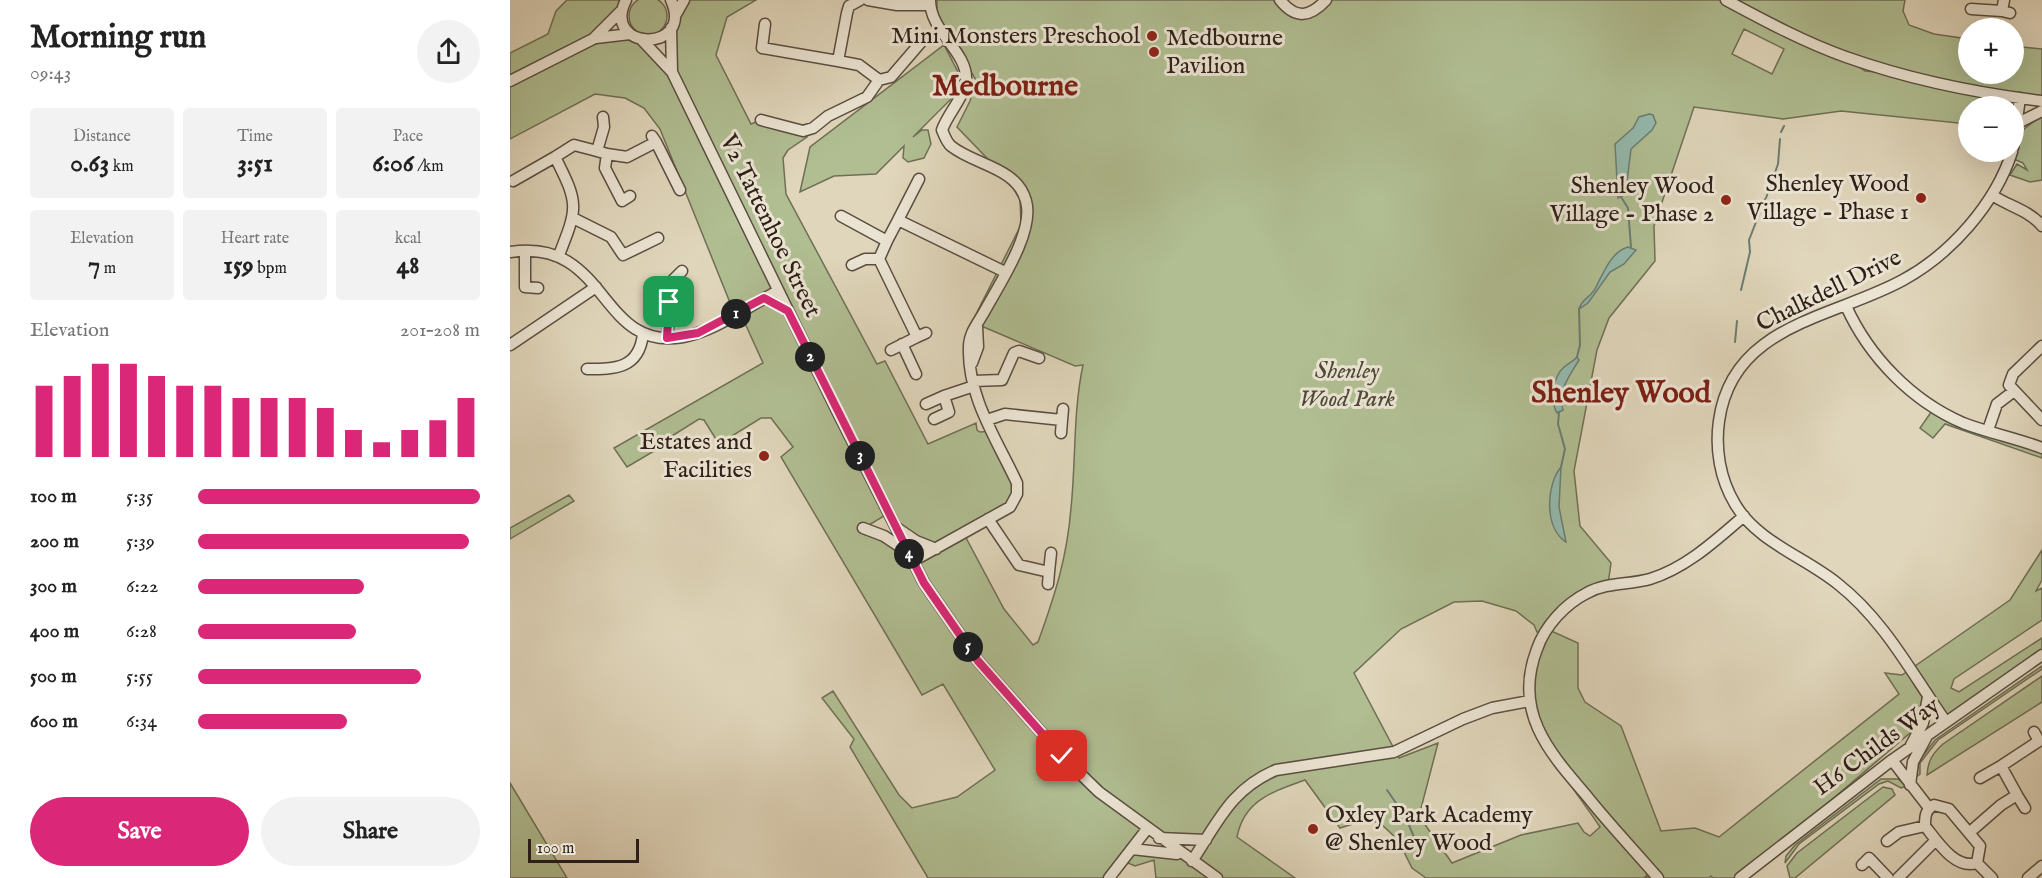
<!DOCTYPE html>
<html lang="en">
<head>
<meta charset="utf-8">
<style>
	:root { --surface:#fff; --page:#f2f2f2; --text:#222; --muted:#767676; --accent:#db2777 }
	body { margin:0; font-family:"IM FELL English",serif; background:var(--page); color:var(--text); height:100vh; display:flex; flex-direction:column; font-size:22px; white-space:nowrap }
	* { box-sizing:border-box; margin:0 }
	p { font-size:20px; color:var(--muted) }
	.icon { flex:none; width:33px; height:33px; fill:none; stroke:currentColor; stroke-width:2; stroke-linecap:round; stroke-linejoin:round }
	.map { position:relative; flex:1; overflow:hidden }
	.details { display:flex; flex-direction:column; background:var(--surface); width:510px }
	.details>* { flex:none }
	.controls { position:absolute; left:1448px; top:18px; display:grid; gap:12px }
	.controls a { display:grid; place-items:center; width:66px; height:66px; border-radius:50%; background:var(--surface); box-shadow:0 6px 24px #0002; font-size:30px }
	.scale { position:absolute; left:18px; bottom:15px; width:111px; box-sizing:border-box; padding-left:6px; border:3px solid #2e2019; border-top:0; font-size:16px; line-height:21px; white-space:nowrap; color:#2e2019; -webkit-text-stroke:4px #ebe4d3; paint-order:stroke }
	.pin { position:absolute; display:grid; place-items:center; width:51px; height:51px; color:#fff; margin:-26px; border-radius:12px; box-shadow:0 3px 9px #0006 }
	.km { position:absolute; width:30px; height:30px; margin:-15px; border-radius:50%; background:#222; color:#fff; font-size:16px; line-height:30px; text-align:center }
	.round { display:grid; place-items:center; flex:none; width:63px; height:63px; border-radius:32px; background:var(--page) }
	.head { display:flex; align-items:center; justify-content:space-between; height:102px; padding:0 30px }
	h1 { font-size:33px; font-weight:700; line-height:45px }
	.figures { display:grid; grid-template-columns:repeat(3,1fr); gap:9px; height:102px; padding:6px 30px }
	.figures div { display:grid; align-content:center; border-radius:6px; background:var(--page); text-align:center }
	.figures b { font-size:26px; font-weight:700 }
	.figures small { font-size:16px; font-weight:400 }
	.figures p { font-size:16px }
	.chart { height:168px; padding:12px 30px }
	.chart p { display:flex; justify-content:space-between }
	.chart svg { width:100%; height:108px; margin-top:6px; stroke:var(--accent); stroke-width:6 }
	.action { display:flex; gap:12px; margin-top:auto; padding:12px 30px }
	.action a { flex:1; height:69px; border-radius:36px; background:var(--accent); color:#fff; font-size:24px; font-weight:700; line-height:69px; text-align:center }
	.action a+a { background:var(--page); color:var(--text) }
	ul { padding:0 30px; list-style:none; font-size:20px }
	li { display:grid; grid-template-columns:96px 72px 1fr; align-items:center; height:45px }
	li i { height:15px; border-radius:8px; background:var(--accent) }
	main { display:flex; flex:1; min-height:0 }
	.map>svg:first-child { display:block }
</style>
</head>
<body>
<main>
<section class="details">
<div class="head"><div><h1>Morning run</h1><p>09:43</p></div><a class="round"><svg class="icon" aria-label="share" viewBox="0 0 24 24"><path d="M12 15V3M7 8l5-5 5 5M5 13v7h14v-7"/></svg></a></div>
<div class="figures">
<div><p>Distance</p><b>0.63<small> km</small></b></div>
<div><p>Time</p><b>3:51</b></div>
<div><p>Pace</p><b>6:06<small> /km</small></b></div>
</div>
<div class="figures">
<div><p>Elevation</p><b>7<small> m</small></b></div>
<div><p>Heart rate</p><b>159<small> bpm</small></b></div>
<div><p>kcal</p><b>48</b></div>
</div>
<div class="chart"><p><span>Elevation</span>201–208 m</p>
<svg viewBox="0 0 160 44" preserveAspectRatio="none"><path d="M5 44V15M15 44V11M25 44V6M35 44V6M45 44V11M55 44V15M65 44V15M75 44V20M85 44V20M95 44V20M105 44V24M115 44V33M125 44V38M135 44V33M145 44V29M155 44V20"/></svg>
</div>
<ul>
<li><b>100 m</b>5:35<i style="width:100%"></i></li>
<li><b>200 m</b>5:39<i style="width:96%"></i></li>
<li><b>300 m</b>6:22<i style="width:59%"></i></li>
<li><b>400 m</b>6:28<i style="width:56%"></i></li>
<li><b>500 m</b>5:55<i style="width:79%"></i></li>
<li><b>600 m</b>6:34<i style="width:53%"></i></li>
</ul>
<div class="action"><a>Save</a><a>Share</a></div>
</section>
<div class="map">
<svg width="1532" height="878" viewBox="0 0 1532 878">
	<rect width="100%" height="100%" fill="#e0d6bb"/>
	<filter id="stains"><feTurbulence type="fractalNoise" baseFrequency=".00333" numOctaves="4"/><feColorMatrix values="0 0 0 0 .2 0 0 0 0 .09 0 0 0 0 .02 0 0 0 .5 -.17"/></filter>
	<radialGradient id="worn" r=".72"><stop offset=".6" stop-color="#630" stop-opacity="0"/><stop offset="1" stop-color="#630" stop-opacity=".3"/></radialGradient>
	<path fill="#b0be92" stroke="#6f6f56" stroke-width="1.5" fill-rule="evenodd" d="M119 16a19 19 0 1 1 38 0a19 19 0 1 1-38 0Z
		M57,0H114L84,38L120,34L161,71L160,48L174,0H246L217,17L206,55L241,124L251,120L293,131L297,137L278,150L273,158L276,194L367,364L375,361L418,444L466,423L467,430L470,432L482,431L507,483L504,500L454,534L494,609L523,645L528,642C545,595 557,558 561,508C566,460 563,412 573,365L565,366L462,322L511,225L510,200L500,182L447,127L460,101L466,80L427,14V0H763L781,17L785,12L795,14L816,0H1216L1334,56L1355,71L1388,74L1279,29L1226,0H1395L1393,11L1399,25L1424,34L1458,39V74H1503V46L1532,49V101L1510,98L1503,148V106H1458V124L1331,111L1273,119L1184,107L1144,226L1145,261L1099,318L1087,350L1064,471L1070,526L1101,563L1098,584L1076,591L1030,632H1027L1024,625L1006,611L972,601L944,602L891,629L844,673L889,758L928,743L909,816L942,863L1011,835L1068,823L1074,832L1080,836L1090,827C1064,788 1012,728 1020,678C1022,662 1032,644 1037,629L1068,643V688L1075,702L1111,726L1151,831L1185,828L1209,837L1389,694L1375,673L1392,675L1500,600L1532,550V580L1526,591L1532,588V620L1444,679L1441,688L1449,692L1532,638V655L1436,722L1418,697L1400,733L1230,878H1203L1201,876L1199,878H1136L1145,866L1134,878H916L902,868L888,840L869,822L852,821L830,828L795,780C762,792 734,800 727,837L785,878H646L644,860L625,866L613,861L599,878H418L340,747L344,739L312,698L323,691L389,795L402,808L447,797L485,770L433,684L412,695L271,457L283,447L261,418H251L209,444L194,420L189,419L157,439L156,444L117,467L104,448L253,363L228,308L223,310L150,129L134,108L115,98L85,94L0,139V53L38,34L46,11ZM1234,29L1274,49L1262,74L1222,54ZM377,514L406,541L425,549L403,561L374,536L354,528ZM637,829L649,838L696,840L682,860L652,851L623,849Z
		M434,45L448,72L445,95L403,137L412,130H418L421,144L414,158L398,162L393,158L394,146L366,174L324,176L290,192L300,147Z
		M1532,115V180L1520,182L1500,175L1507,164L1517,170L1513,163L1504,159L1514,129Z
		M1424,408L1532,448V458L1435,424L1423,438L1410,428Z
		M59,495L64,501L0,539V528Z
		M1532,666V669L1428,740L1410,763V774L1406,777L1409,761L1425,740Z
		M1532,676V702L1417,775C1418,761 1422,754 1433,744Z
		M1371,779H1388L1396,786L1391,788L1378,781L1369,784L1289,844L1275,863L1276,856L1285,845Z
		M0,783L57,878H0Z
		M1373,787L1382,789L1385,795L1285,878H1280L1277,866L1287,853Z"/>
	<path fill="#94b9ad" stroke="#6b7c72" stroke-width="1.5" d="M1139,114L1143,115L1146,123L1142,130L1121,149L1116,190L1114,195L1108,198L1105,144L1123,128L1129,117Z
		M1118,247L1126,250L1114,264L1100,272L1078,303L1069,309C1072,298 1082,297 1086,287C1094,272 1101,252 1118,247Z
		M1067,357L1069,360C1060,375 1047,391 1053,410L1047,413C1040,401 1043,377 1053,368C1058,363 1063,362 1067,357Z
		M1051,467L1049,507L1056,542C1034,528 1036,485 1051,467Z"/>
	<g fill="none" stroke-linecap="round" stroke-linejoin="round">
		<path stroke="#6b7c72" stroke-width="2" d="M1271,132L1274,126
			M1111,197L1118,208L1121,247
			M1256,198L1268,164L1270,139
			M1231,290L1240,252L1239,240L1255,199
			M1225,342L1227,321
			M1067,357L1070,345L1069,309
			M1049,412L1048,424L1055,449L1051,467
			M877,790L895,816L910,851"/>
		<g stroke="#5a4e42" stroke-width="13">
			<path id="minor" d="M116,0C90,51 185,54 161,0
				M358,0L387,5H420
				M770,0C786,20 800,17 816,0
				M1216,0C1255,21 1294,42 1336,57C1398,79 1466,93 1532,101
				M1494,0L1492,11L1500,13
				M1461,9L1492,11
				M165,16L174,0
				M255,24L252,48L328,61L337,13L339,6L350,0
				M161,28L162,72
				M86,38L120,34
				M132,40L162,72L328,413L414,583L468,661L552,756L589,792L707,878
				M328,61L349,65L369,80
				M0,81L83,39L112,10
				M251,120L293,131L303,128L318,116L357,97L369,80L381,77L412,41
				M1508,123L1532,111
				M146,142L170,190
				M1503,148L1510,98
				M87,151L97,154L95,168L112,201L120,196
				M97,154L117,157L146,142L142,136
				M45,157L64,145L87,151L94,127L93,117
				M409,179L388,220L495,272
				M3,181L45,157C69,204 68,207 49,255
				M1482,195C1498,206 1519,210 1532,226
				M331,216L377,241L388,220
				M63,218L101,237L113,255L148,238
				M15,251V287L28,288
				M0,252C99,237 88,352 173,337C206,331 238,306 268,291
				M369,259L407,337L416,333
				M342,265L355,259H369L377,241
				M1336,306C1359,357 1402,401 1453,423C1479,433 1506,438 1532,448
				M157,338L163,280L172,271
				M392,344L406,374
				M0,345L86,287
				M1532,346L1503,374L1499,385L1532,420
				M381,350L407,337
				M462,363L468,347L467,326
				M77,369C105,369 129,369 133,334
				M463,381L492,380L504,353L509,351L529,358
				M416,404L434,396
				M424,419L439,412L434,396L464,386
				M477,420L495,414L552,420L553,409
				M1478,430L1487,404L1504,391
				M551,433L552,420
				M478,519L509,565L539,572L541,553
				M353,528L374,536L395,550
				M387,528L406,541L426,549
				M403,561L500,507L507,494V483C487,440 457,396 459,347C459,334 467,324 473,314C488,286 525,232 516,201C507,167 464,165 441,146C437,143 434,135 432,130C438,113 454,98 456,80C458,52 420,32 420,0
				M538,584L539,572
				M1436,722C1402,674 1375,621 1328,584C1295,557 1247,542 1225,504C1210,479 1205,449 1209,421C1222,324 1324,318 1393,280C1441,254 1485,204 1502,152
				M1401,745L1413,723L1418,697
				M1382,760L1419,808
				M1491,766L1529,741L1524,732
				M1400,785L1403,762L1416,738
				M1507,795L1515,808
				M1424,805L1439,809L1470,846L1467,863C1445,870 1427,841 1415,826C1415,817 1415,810 1424,805Z
				M1460,832L1491,805L1507,795L1491,766L1470,778
				M649,838L696,840
				M1377,841L1389,832L1415,826
				M622,849L667,854
				M682,861C708,822 721,789 766,770L884,752L953,719L982,708L1019,701
				M1467,863L1482,878
				M1352,865L1359,858L1378,878
				M599,878L637,829
				M1148,878C1124,850 1099,824 1076,795C1038,751 1003,711 1027,649C1035,626 1055,604 1077,593C1097,582 1119,585 1140,579C1176,568 1205,541 1234,516
				M1230,878L1382,760L1532,655
				M1388,878L1426,840
				M1518,878L1532,866"/>
		</g>
		<use href="#minor" stroke="#ebe4d3" stroke-width="10"/>
	</g>
	<g fill="none" stroke-linecap="round" stroke-linejoin="round">
		<g stroke="#fff" stroke-width="12">
			<path id="route" d="M159,302L157,338L188,333L254,298L278,311L414,583L468,661L552,756"/>
		</g>
		<use href="#route" stroke="#db2777" stroke-width="8"/>
	</g>
	<g fill="#8f2418" stroke="#ebe4d3" stroke-width="2">
		<circle cx="642" cy="36" r="6"/>
		<circle cx="644" cy="52" r="6"/>
		<circle cx="1411" cy="198" r="6"/>
		<circle cx="1216" cy="200" r="6"/>
		<circle cx="254" cy="456" r="6"/>
		<circle cx="803" cy="829" r="6"/>
	</g>
	<g text-anchor="middle" dominant-baseline="central" stroke-width="6" stroke-linejoin="round" paint-order="stroke">
		<g font-size="24" fill="#2e2019" stroke="#ebe4d3" text-anchor="end">
			<text x="630" y="36">Mini Monsters Preschool</text>
			<text x="656" y="38" text-anchor="start">Medbourne<tspan x="656" dy="28">Pavilion</tspan></text>
			<text x="1399" y="184">Shenley Wood<tspan x="1399" dy="28">Village - Phase 1</tspan></text>
			<text x="1204" y="186">Shenley Wood<tspan x="1204" dy="28">Village - Phase 2</tspan></text>
			<text x="242" y="442">Estates and<tspan x="242" dy="28">Facilities</tspan></text>
			<text x="815" y="815" text-anchor="start">Oxley Park Academy<tspan x="815" dy="28">@ Shenley Wood</tspan></text>
		</g>
		<g font-size="24" fill="#2e2019" stroke="#ebe4d3">
			<text transform="translate(260 226) rotate(64)">V2 Tattenhoe Street</text>
			<text transform="translate(1319 291) rotate(-26)">Chalkdell Drive</text>
			<text transform="translate(1367 747) rotate(-36)">H6 Childs Way</text>
		</g>
		<g font-size="24" font-style="italic" fill="#4e4837" stroke="#ebe4d3">
			<text x="837" y="371">Shenley<tspan x="837" dy="28">Wood Park</tspan></text>
		</g>
		<g font-size="30" font-weight="bold" fill="#7a1f14" stroke="#ebe4d3">
			<text x="495" y="87">Medbourne</text>
			<text x="1111" y="394">Shenley Wood</text>
		</g>
	</g>
	<rect width="100%" height="100%" filter="url(#stains)"/>
	<rect width="100%" height="100%" fill="url(#worn)"/>
</svg>
<div class="controls">
<a>+</a>
<a>−</a>
</div>
<div class="scale">100 m</div>
<div class="pin" style="left:159px;top:302px;background:#1e9e55"><svg class="icon" aria-label="arrive" viewBox="0 0 24 24"><path d="M6 21V4h12l-3 4 3 4H6"/></svg></div>
<div class="pin" style="left:552px;top:756px;background:#d93025"><svg class="icon" aria-label="check" viewBox="0 0 24 24"><path d="M5 12l5 5 9-10"/></svg></div>
<b class="km" style="left:226px;top:314px">1</b>
<b class="km" style="left:300px;top:357px">2</b>
<b class="km" style="left:350px;top:456px">3</b>
<b class="km" style="left:399px;top:554px">4</b>
<b class="km" style="left:458px;top:647px">5</b>
</div>
</main>
</body>
</html>
